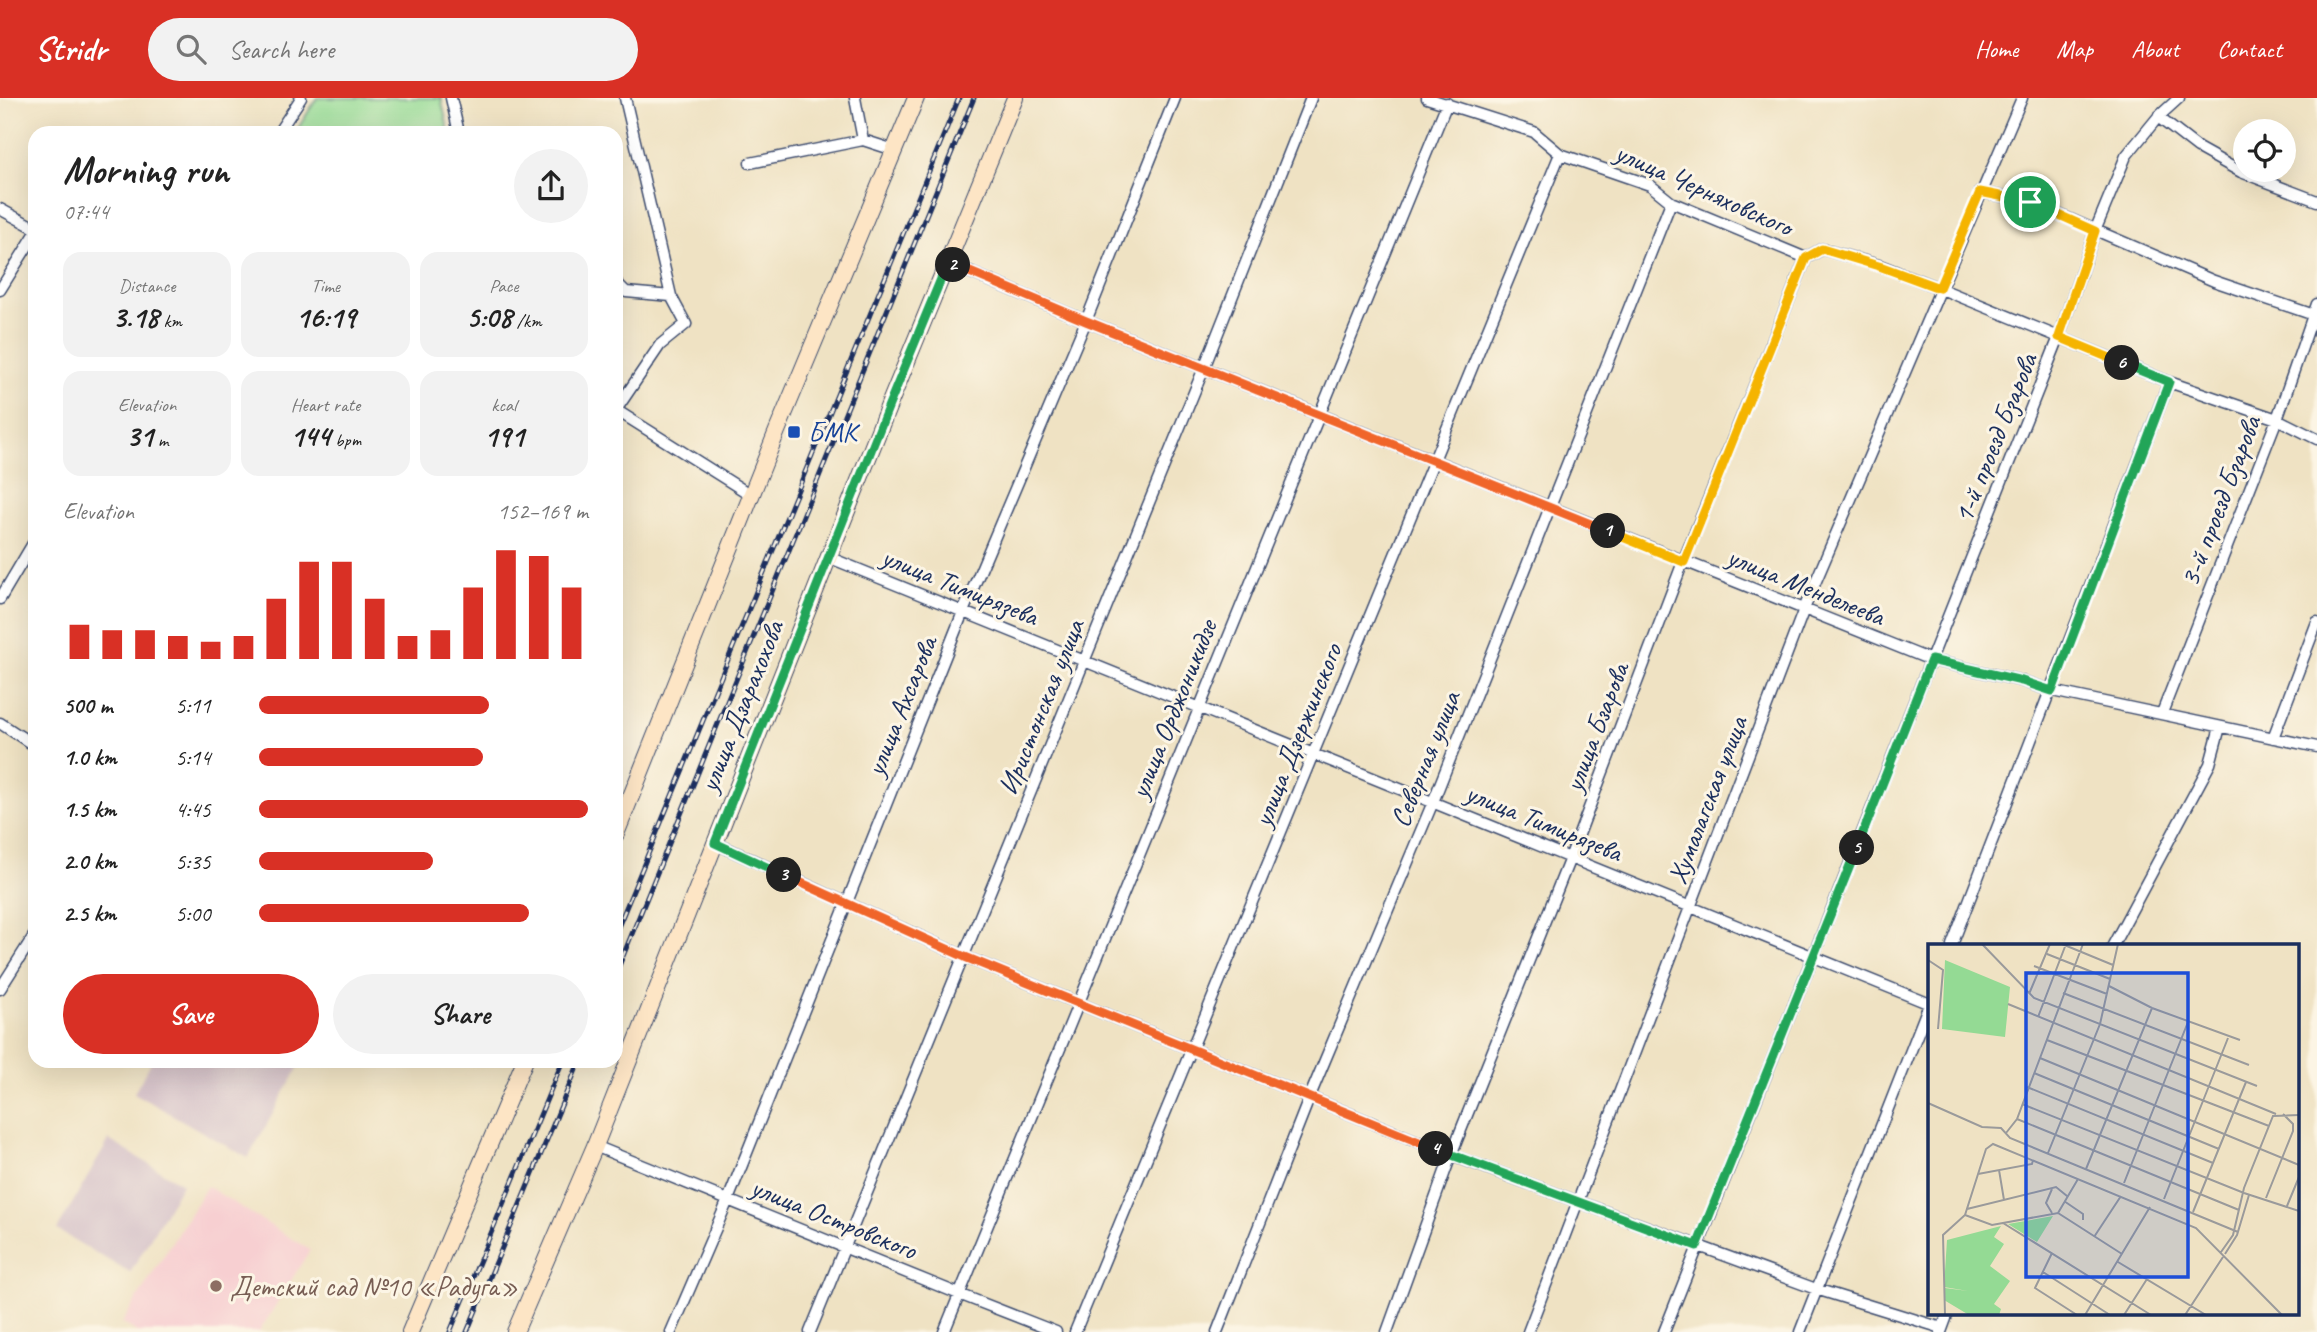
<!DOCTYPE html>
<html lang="en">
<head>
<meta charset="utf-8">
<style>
	:root { --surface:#fff; --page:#f2f2f2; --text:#222; --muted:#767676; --accent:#d93025 }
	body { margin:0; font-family:Caveat,sans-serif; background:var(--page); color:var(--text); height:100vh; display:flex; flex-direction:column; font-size:26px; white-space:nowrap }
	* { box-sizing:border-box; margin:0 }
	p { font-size:23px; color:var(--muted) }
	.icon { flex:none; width:38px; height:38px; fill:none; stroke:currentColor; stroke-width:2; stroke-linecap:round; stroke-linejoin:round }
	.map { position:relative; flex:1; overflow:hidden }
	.panel { position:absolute; left:28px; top:28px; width:595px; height:942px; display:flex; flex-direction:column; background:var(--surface); border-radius:21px; box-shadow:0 7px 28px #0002 }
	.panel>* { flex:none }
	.fabs { position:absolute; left:2233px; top:21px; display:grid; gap:14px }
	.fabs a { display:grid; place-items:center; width:63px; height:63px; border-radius:50%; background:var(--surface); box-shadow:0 7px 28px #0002; font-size:35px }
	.pin { position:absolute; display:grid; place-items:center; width:60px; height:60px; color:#fff; margin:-30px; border:4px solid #fff; border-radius:50%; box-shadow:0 2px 7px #0007 }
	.km { position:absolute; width:35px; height:35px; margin:-18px; border-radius:50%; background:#222; color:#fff; font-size:19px; line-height:35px; text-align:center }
	.round { display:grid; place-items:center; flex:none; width:74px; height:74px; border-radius:37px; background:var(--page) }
	.overview { display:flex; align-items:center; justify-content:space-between; height:119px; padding:0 35px }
	h1 { font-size:38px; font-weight:700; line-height:52px }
	.figures { display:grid; grid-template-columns:repeat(3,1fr); gap:10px; height:119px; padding:7px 35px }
	.figures div { display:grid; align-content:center; border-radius:18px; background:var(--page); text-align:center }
	.figures b { font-size:30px; font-weight:700 }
	.figures small { font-size:19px; font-weight:400 }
	.figures p { font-size:19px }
	.chart { height:196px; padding:14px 35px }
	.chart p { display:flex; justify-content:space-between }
	.chart svg { width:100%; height:126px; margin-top:7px; stroke:var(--accent); stroke-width:6 }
	.action { display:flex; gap:14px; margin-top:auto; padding:14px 35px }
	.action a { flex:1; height:80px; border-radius:42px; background:var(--accent); color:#fff; font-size:28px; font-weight:700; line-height:80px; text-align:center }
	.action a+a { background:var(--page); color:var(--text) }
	ul { padding:0 35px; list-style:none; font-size:23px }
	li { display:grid; grid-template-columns:112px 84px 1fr; align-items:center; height:52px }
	li i { height:18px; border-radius:9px; background:var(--accent) }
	header { display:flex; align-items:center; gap:42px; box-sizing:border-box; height:98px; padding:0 35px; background:var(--accent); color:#fff }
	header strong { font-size:33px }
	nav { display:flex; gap:38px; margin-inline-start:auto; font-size:24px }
	.search { width:490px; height:63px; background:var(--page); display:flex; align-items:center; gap:18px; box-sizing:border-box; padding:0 24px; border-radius:38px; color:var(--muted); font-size:26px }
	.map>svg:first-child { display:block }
</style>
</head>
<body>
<header>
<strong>Stridr</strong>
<div class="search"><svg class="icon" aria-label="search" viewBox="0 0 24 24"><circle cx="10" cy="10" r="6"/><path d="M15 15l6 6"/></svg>Search here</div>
<nav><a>Home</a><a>Map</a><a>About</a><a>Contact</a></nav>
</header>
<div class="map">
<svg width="2317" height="1234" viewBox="0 0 2317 1234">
	<rect width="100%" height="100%" fill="#fcf5e5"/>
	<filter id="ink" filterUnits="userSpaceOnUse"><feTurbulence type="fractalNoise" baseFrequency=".0143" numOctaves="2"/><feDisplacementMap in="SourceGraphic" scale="14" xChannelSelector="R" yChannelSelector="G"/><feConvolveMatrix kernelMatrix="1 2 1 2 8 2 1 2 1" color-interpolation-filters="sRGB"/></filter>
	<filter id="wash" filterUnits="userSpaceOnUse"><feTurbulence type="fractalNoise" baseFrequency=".00686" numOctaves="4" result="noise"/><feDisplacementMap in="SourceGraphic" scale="28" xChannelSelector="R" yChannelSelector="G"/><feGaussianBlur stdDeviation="1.57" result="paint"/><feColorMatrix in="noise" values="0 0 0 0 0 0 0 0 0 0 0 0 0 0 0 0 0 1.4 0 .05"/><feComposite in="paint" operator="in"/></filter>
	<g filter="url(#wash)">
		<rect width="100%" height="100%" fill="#efe2c3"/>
		<path fill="#f7cfd1" d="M207,1088L310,1152L259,1234H137L122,1225Z"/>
		<path fill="#d2bdc6" d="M258,963L260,964L302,963L248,1060L134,995L152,963Z
			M109,1042L182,1086L130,1175L57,1132Z"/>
		<path fill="#94da94" stroke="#588479" stroke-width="2" d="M317,0H441L449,35H295Z"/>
	</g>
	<g filter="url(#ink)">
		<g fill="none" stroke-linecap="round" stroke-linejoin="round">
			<g stroke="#3b4a6d" stroke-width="13">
				<path id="street" d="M451,0L459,35
					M855,0L863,42L894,52
					M1427,0L1534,34L1560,56L1650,87L1671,104L1806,160L1822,151L1882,168L1939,190L2169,284L2277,321L2317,341
					M2158,19L2198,50L2241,74L2317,103
					M278,35L301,0
					M750,65L863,42
					M1980,94L2030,104L2214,183L2317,218
					M0,111L35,130
					M948,165L1086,223L1931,562L2022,583L2052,593L2317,649
					M616,184L626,194L671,198
					M0,192L35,136
					M616,312L660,247L686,226L671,198L625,0
					M616,312L751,397
					M828,459L1930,906
					M0,501L35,442
					M2162,615L2277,321L2317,206
					M0,625L35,648
					M2273,640L2317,524
					M715,745L965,859L1451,1057L1816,1191L1942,1230
					M1952,847L2169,284
					M2113,847L2210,666L2220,629
					M0,891L35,836
					M595,1048L959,1196L1056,1234
					M671,1234L728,1102L963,514L1086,223L1175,0
					M810,1234L1204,270L1311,0
					M944,1234L1447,5
					M1075,1234L1560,56
					M1217,1234L1310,998L1433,704L1671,104
					M1387,1234L1451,1057L1570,760L1683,464L1806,160
					M1528,1234L1804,511L2022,0
					M1664,1234L2059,239L2095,133L2126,58L2158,19L2179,0
					M1800,1234L1930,904
					M1941,1234L1948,1215"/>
			</g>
			<g stroke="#3b4a6d" stroke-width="18">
				<path id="secondary" d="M616,736L777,333L916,0
					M410,1234L525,962
					M515,1234L595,1048L889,307L1015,0"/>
			</g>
			<use href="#street" stroke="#fff" stroke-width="10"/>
			<use href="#secondary" stroke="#fde5c5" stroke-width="16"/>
			<g stroke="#1b2f5e" stroke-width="5">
				<path id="rail" d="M616,834L959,0
					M616,875L974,0
					M450,1234L563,962
					M467,1234L580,962"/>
			</g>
			<use href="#rail" stroke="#fcf5e5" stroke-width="2.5" stroke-dasharray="8" stroke-linecap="butt"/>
		</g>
	</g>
	<g fill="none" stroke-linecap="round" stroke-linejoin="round" filter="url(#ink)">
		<g stroke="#fff" stroke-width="14">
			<path id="split-1" d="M1608,433L1684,464L1806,160L1822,151L1882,169L1939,190L1980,94L2030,104"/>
		</g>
		<g stroke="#fff" stroke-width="14">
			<path id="split-2" d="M953,167L1086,223L1608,433"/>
		</g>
		<g stroke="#fff" stroke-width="14">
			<path id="split-3" d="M784,777L715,745L889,307L948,164L953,167"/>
		</g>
		<g stroke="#fff" stroke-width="14">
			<path id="split-4" d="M784,777L965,859L1436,1051"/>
		</g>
		<g stroke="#fff" stroke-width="14">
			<path id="split-5" d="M1436,1051L1697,1148L1857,750"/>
		</g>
		<g stroke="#fff" stroke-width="14">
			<path id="split-6" d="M1857,750L1931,562L2022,583L2052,593L2169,284L2122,265"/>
		</g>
		<g stroke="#fff" stroke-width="14">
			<path id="split-7" d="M2030,104L2095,133L2059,239L2122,265"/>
		</g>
		<use href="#split-1" stroke="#f5b400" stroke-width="9"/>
		<use href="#split-2" stroke="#f0652b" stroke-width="9"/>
		<use href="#split-3" stroke="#22a559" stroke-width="9"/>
		<use href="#split-4" stroke="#f0652b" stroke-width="9"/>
		<use href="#split-5" stroke="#22a559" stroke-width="9"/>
		<use href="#split-6" stroke="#22a559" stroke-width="9"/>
		<use href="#split-7" stroke="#f5b400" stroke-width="9"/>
	</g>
	<rect fill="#1a4fb4" stroke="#fcf5e5" stroke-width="2.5" x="787" y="327" width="14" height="14" rx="3.5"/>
	<circle fill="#8d6e63" stroke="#fcf5e5" stroke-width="2.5" cx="216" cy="1188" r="7"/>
	<g text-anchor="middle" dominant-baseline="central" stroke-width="6" stroke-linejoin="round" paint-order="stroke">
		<g font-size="28" fill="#1b2f5e" stroke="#fcf5e5">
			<text transform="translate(1704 91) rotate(24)">улица Черняховского</text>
			<text transform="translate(1995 340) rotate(-68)">1-й проезд Бзарова</text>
			<text transform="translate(2220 403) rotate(-69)">3-й проезд Бзарова</text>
			<text transform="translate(960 488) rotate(22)">улица Тимирязева</text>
			<text transform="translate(1806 488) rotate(22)">улица Менделеева</text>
			<text transform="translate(741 608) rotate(-68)">улица Дзарахохова</text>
			<text transform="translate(901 608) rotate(-68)">улица Ахсарова</text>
			<text transform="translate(1041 609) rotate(-68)">Иристонская улица</text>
			<text transform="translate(1173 611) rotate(-68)">улица Орджоникидзе</text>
			<text transform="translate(1596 629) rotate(-69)">улица Бзарова</text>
			<text transform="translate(1297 637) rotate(-68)">улица Дзержинского</text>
			<text transform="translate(1425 661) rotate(-68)">Северная улица</text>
			<text transform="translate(1707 702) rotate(-69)">Хумалагская улица</text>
			<text transform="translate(1544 724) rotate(22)">улица Тимирязева</text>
			<text transform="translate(834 1120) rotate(22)">улица Островского</text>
		</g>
		<g font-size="28" fill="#164399" stroke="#fcf5e5" text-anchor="start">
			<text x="808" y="334">БМК</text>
		</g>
		<g font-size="28" fill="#785e54" stroke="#fcf5e5" text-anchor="start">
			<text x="230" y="1188">Детский сад №10 «Радуга»</text>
		</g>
	</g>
	<g transform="translate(1928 846)">
		<rect width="371" height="371" fill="#efe2c3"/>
		<path d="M17,16L82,43L77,93L14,85ZM125,272L109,298L80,280ZM73,282L66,293L76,300L62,322L82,337L66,360L73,365L71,371H41L16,356L17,344L40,347L16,343L19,296Z" fill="#94da94"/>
		<path fill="none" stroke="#9a9a9b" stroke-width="2" d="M54,0L106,54L329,142M134,0L185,21M119,10L182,35M0,16L15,26L10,85M106,22L179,50M181,42L224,64L312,96M135,49L321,121M101,50L122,0M80,60L348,170M110,73L138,0M119,96L341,182M112,114L371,221M106,129L291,205M99,143L285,219M0,159L54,183L73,184L82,194L310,288M94,160L316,249L371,267M89,175L311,266M78,189L89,175L155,0M120,209L172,80L190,0M158,225L224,64M71,226L76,256M50,230L104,220L105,216M196,239L260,78M124,245L118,259L124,269M338,254L365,187V180L355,170M236,255L300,94M136,257L155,270V276M359,262L371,233M39,265L128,243L139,252M265,268L318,138M130,269L150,235M37,271L64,281L130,269L194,310M75,279L223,371M166,293L193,252M293,308L305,291L316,244L345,172L371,171M124,309L107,344L149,371M297,310L309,291L321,251M190,318L278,371M115,328L182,371M17,371L15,291L37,271L58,205L65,200L268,284L354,371M157,371L222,263M196,371L219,335M257,371L295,313"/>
		<path fill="#1d4ed8" fill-opacity="0.15" stroke="#1d4ed8" stroke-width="3.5" d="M98,29H260V333H98Z"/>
		<rect width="371" height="371" fill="none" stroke="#1b2f5e" stroke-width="3.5"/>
	</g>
</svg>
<div class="fabs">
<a><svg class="icon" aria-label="locate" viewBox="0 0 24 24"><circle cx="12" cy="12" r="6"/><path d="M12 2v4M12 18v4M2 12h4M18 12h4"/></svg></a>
</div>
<div class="pin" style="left:2030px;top:104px;background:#1e9e55"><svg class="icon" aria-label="arrive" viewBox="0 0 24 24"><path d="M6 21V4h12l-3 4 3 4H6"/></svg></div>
<b class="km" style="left:1608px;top:433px">1</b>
<b class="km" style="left:953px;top:167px">2</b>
<b class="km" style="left:784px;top:777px">3</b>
<b class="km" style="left:1436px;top:1051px">4</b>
<b class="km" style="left:1857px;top:750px">5</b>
<b class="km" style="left:2122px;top:265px">6</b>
<section class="panel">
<div class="overview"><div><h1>Morning run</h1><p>07:44</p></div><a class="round"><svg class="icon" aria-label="share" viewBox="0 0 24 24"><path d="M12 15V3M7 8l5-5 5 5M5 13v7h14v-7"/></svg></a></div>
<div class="figures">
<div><p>Distance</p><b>3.18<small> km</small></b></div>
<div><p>Time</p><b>16:19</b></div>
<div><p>Pace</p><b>5:08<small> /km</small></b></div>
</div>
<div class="figures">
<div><p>Elevation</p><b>31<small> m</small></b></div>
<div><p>Heart rate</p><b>144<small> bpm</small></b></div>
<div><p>kcal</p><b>191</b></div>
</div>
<div class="chart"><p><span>Elevation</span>152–169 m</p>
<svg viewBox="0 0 160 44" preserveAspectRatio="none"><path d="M5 44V32M15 44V34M25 44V34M35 44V36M45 44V38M55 44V36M65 44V23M75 44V10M85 44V10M95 44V23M105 44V36M115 44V34M125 44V19M135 44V6M145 44V8M155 44V19"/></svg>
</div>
<ul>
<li><b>500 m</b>5:11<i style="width:70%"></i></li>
<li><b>1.0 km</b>5:14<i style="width:68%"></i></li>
<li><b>1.5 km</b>4:45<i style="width:100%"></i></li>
<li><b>2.0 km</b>5:35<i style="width:53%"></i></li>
<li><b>2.5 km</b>5:00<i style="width:82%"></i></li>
</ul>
<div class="action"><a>Save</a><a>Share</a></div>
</section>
</div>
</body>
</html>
